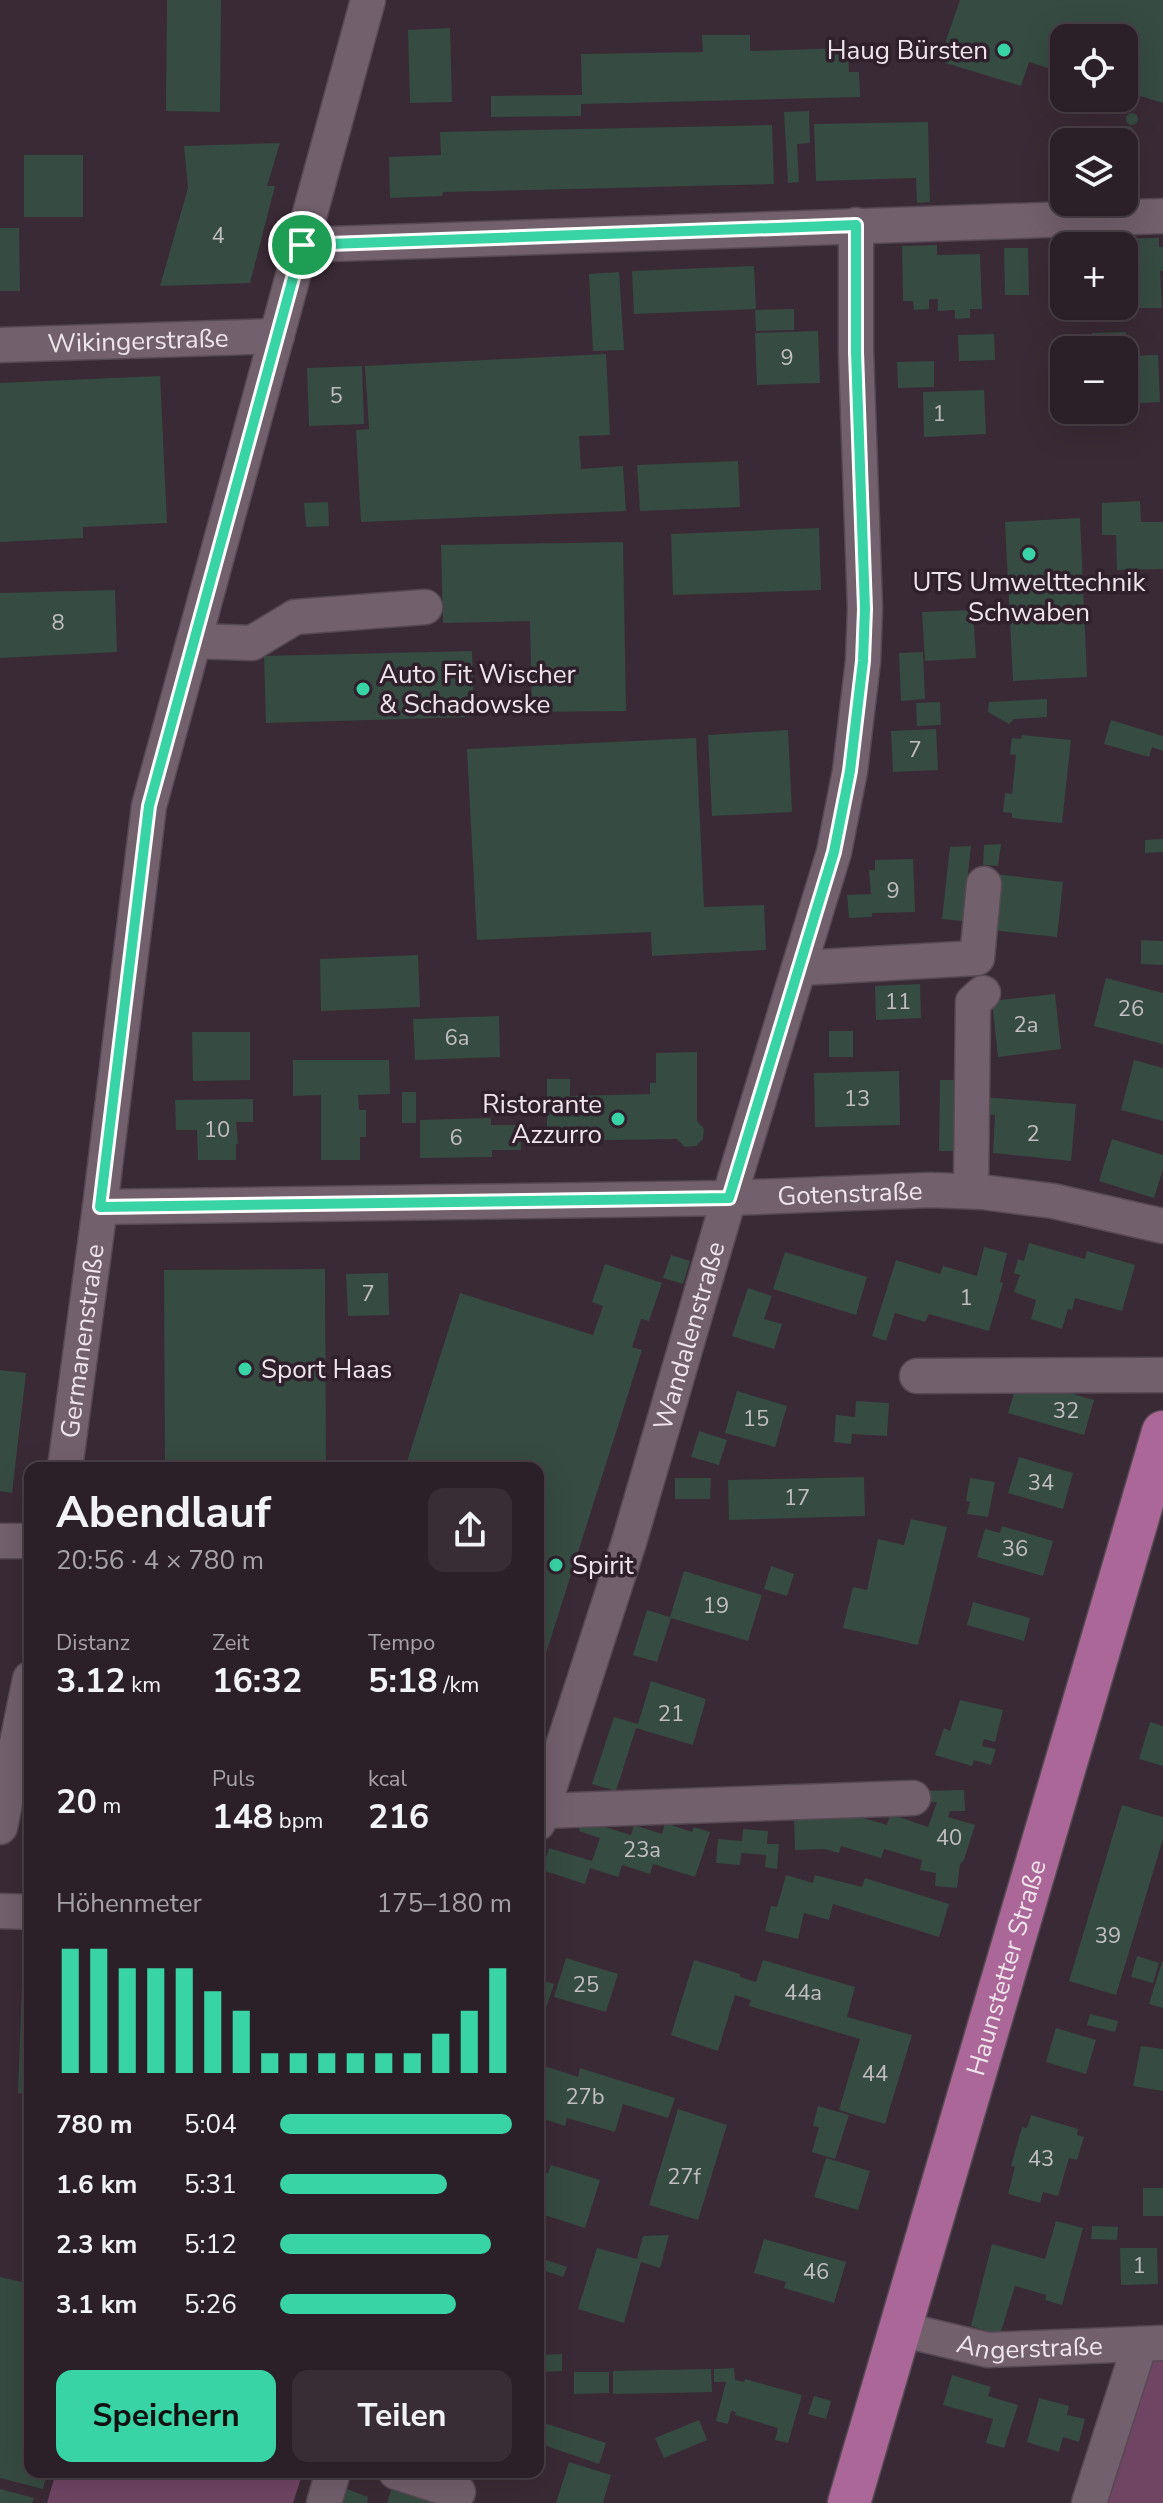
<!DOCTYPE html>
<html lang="de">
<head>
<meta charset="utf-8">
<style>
	:root { --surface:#2c2028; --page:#382d34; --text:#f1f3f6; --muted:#a6a3a8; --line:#483e45; --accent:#39d4a5 }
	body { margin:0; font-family:"Nunito Sans",sans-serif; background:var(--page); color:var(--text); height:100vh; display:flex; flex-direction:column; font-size:30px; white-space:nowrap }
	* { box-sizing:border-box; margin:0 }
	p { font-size:26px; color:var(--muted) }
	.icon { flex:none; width:44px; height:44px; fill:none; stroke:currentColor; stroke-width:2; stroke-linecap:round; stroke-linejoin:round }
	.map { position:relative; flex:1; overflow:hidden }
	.side { position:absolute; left:24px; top:1462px; width:520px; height:1016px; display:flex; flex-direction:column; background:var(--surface); border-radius:16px; box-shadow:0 8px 32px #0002,0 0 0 2px var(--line) }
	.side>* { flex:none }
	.controls { position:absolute; left:1050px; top:24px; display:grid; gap:16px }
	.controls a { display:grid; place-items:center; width:88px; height:88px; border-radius:16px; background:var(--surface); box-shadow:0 8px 32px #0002,0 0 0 2px var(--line); font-size:40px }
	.pin { position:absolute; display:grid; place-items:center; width:68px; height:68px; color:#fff; margin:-34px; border:4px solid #fff; border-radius:50%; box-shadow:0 2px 8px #0007 }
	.round { display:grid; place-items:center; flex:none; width:84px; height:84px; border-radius:16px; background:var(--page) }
	.head { display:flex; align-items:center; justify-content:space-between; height:136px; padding:0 32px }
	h1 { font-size:44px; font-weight:700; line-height:60px }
	.figures { display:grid; grid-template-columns:repeat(3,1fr); gap:12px; height:136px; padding:8px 32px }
	.figures div { display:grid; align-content:center }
	.figures b { font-size:34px; font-weight:700 }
	.figures small { font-size:22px; font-weight:400 }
	.figures p { font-size:22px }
	.chart { height:224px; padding:16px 32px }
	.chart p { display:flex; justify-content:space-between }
	.chart svg { width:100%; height:144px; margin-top:8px; stroke:var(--accent); stroke-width:6 }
	.action { display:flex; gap:16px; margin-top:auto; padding:16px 32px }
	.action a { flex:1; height:92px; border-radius:16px; background:var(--accent); color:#111; font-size:32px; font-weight:700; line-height:92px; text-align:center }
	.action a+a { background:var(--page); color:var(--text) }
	ul { padding:0 32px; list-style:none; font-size:26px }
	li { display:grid; grid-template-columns:128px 96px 1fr; align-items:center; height:60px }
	li i { height:20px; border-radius:10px; background:var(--accent) }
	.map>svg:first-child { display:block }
</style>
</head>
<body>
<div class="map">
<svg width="1163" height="2503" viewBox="0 0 1163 2503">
	<rect width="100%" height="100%" fill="#3a2a35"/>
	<path fill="#704564" d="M1144,2347H1163V2503H1093Z
		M56,2472H303L293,2503H47Z"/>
	<path fill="#364b42" d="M167,0H221L220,112L166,111Z
		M960,0H1163V103L1124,91V38H1064V73L1029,62L1021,86L939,61Z
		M450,28L452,102L410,103L408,30Z
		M702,35H750V51L848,48L849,72H859L860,97L581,104V116L491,117V96L582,95L581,54L703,52Z
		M809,111L810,143L797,144L799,182L788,183L784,112Z
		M1126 119a6 6 0 1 1 12 0a6 6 0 1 1-12 0Z
		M928,122L930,202L917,203L916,178L816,181L814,124Z
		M772,125L774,184L443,192L442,196L390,198L389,157L441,155L440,132Z
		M1122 132a6 6 0 1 1 12 0a6 6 0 1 1-12 0Z
		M280,143L267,186H275L250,283L160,286L188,188L184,146Z
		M24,155H83V217H24Z
		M0,228H19L20,291H0Z
		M1159,238V247H1163V271H1160L1162,308H1129L1128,281H1124V246H1110V239Z
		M937,245V255L980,254L982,309H970V318L955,319V310L938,311V299H929V309L914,310L913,301H903L902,246Z
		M1004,248H1028L1029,295H1005Z
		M754,266L756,309L634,314L632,271Z
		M619,272L624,350L593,351L589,274Z
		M794,309V330L756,331L755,310Z
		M818,331L820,383L757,385L755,333Z
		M1126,332L1127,356L1158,355L1160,402L1124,404V350H1092V333Z
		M994,334L995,360L959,361L958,335Z
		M606,354L610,435L579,436L581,469L623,466L626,511L361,522L356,430L369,429L365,366Z
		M934,361V387L898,388L897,362Z
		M362,366L364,424L309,426L307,368Z
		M160,376L167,523L83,527V538L0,542V383Z
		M984,390L986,434L924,437L923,392Z
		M738,461L740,507L640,511L637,465Z
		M1140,501L1141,522H1163V569L1117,570L1116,535H1102V503Z
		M328,502L329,526L306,527L304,503Z
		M1080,518L1087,677L1013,681L1005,522Z
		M819,528L821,590L673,595L671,534Z
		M623,542L626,711L532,712L530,621L443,623L441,545Z
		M115,590L117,652L0,658V593Z
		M973,610L976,658L925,661L922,612Z
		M472,651L474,717L266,723L264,656Z
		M923,652L925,699L901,701L899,653Z
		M1047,699V717L1014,719L1009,724L988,712L989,702Z
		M940,702L941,725L917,726L916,703Z
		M1111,720L1163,736V751L1152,747L1149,757L1104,744Z
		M936,729L938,770L893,772L891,731Z
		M788,730L792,812L712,816L708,735Z
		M1022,735L1071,740L1062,823L1012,818V813L1003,812L1005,793L1012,794L1016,755L1010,754L1012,738L1021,739Z
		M696,738L704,907L764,905L766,950L652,956L651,932L477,940L467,749Z
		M1163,839V852L1145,853V840Z
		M1001,844L998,866L983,865L984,845Z
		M971,846L963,921L942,919L950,847Z
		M913,859L915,912L872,913V917L849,918L847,895L871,894L869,870H875V860Z
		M996,874L1063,882L1057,937L990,930Z
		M1141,940L1163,941V965L1141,964Z
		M418,955L420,1007L321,1011L320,959Z
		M1106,978L1163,993V1044L1094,1026Z
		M920,984L921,1018L876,1020L875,986Z
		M1055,994L1061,1049L998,1057L992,1001Z
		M499,1016L500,1057L415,1060L413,1019Z
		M829,1031H853V1057H829Z
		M192,1032H250V1080L193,1081Z
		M697,1052V1121L704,1129L703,1139L696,1146L685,1147L677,1139L547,1141V1079H570V1096L650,1094V1083H656V1053Z
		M293,1060H389L390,1094L358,1095L359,1110H366V1137H360V1160H321V1095L293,1096Z
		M1134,1060L1163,1068V1121L1121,1110Z
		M899,1071L900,1125L815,1127L814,1073Z
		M940,1080H962L961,1151H939Z
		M402,1092H416V1123H402Z
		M982,1097L1076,1104L1071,1161L993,1153L995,1115L980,1114Z
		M253,1099V1122H236L238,1144H236V1160H198L197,1130H176L175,1100Z
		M491,1118V1125H520L521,1150H492V1157L420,1158V1120Z
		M1112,1139L1163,1155V1169L1154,1198L1099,1181Z
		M1029,1243L1085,1259L1087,1251L1135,1265L1122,1311L1075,1298L1072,1310L1068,1309L1062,1329L1031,1319L1036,1300L1014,1292L1020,1275L1014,1273L1018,1259L1024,1261Z
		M984,1247L1007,1253L1000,1282L1003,1283L989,1331L929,1314L925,1322L895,1313L886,1341L872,1336L896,1260L940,1274L943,1266L977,1276Z
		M785,1252L867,1277L856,1315L773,1289Z
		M671,1255L690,1261L683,1284L663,1278Z
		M605,1264L662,1283L649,1321L641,1319L632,1347L642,1350L543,1663L538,1662V1468H405L460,1293L593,1335L603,1306L592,1302Z
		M325,1269L326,1468H165L164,1270Z
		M388,1273L389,1315L348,1316L346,1274Z
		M748,1288L772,1296L764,1319L782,1324L774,1349L732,1336Z
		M0,1370L26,1373L12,1493L0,1491Z
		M1034,1383L1094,1400L1084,1435L1008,1413L1015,1390L1030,1394Z
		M737,1391L787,1406L775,1447L725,1433Z
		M856,1401L889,1403L887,1436L852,1434L851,1444L834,1442L836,1415L855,1417Z
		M699,1431L727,1440L719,1465L691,1457Z
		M1019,1457L1073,1473L1063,1509L1008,1493Z
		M864,1477L865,1516L729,1520L728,1480Z
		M675,1478H711L710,1499H675Z
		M970,1478L995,1482L988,1517L967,1514L970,1502L966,1501Z
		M911,1519L947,1527L918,1645L843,1628L853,1587L867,1590L878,1539L904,1545Z
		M1002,1526L1053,1541L1043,1576L977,1557L985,1529L1000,1533Z
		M771,1566L794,1574L787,1596L764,1589Z
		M684,1571L762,1595L748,1641L671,1618L657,1662L633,1655L647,1610L670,1617Z
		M973,1602L1030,1618L1024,1641L967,1625Z
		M651,1681L706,1699L693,1745L636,1728L616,1791L592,1784L614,1717L638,1724Z
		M960,1700L1003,1710L995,1742L984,1739L982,1746L996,1749L991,1765L974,1760L972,1766L935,1755L944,1728L950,1731Z
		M1150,1722L1163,1726V1766L1139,1759Z
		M964,1790L965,1811H950L948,1817L975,1825L964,1860L960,1864L957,1888L935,1886L936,1873L920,1870L922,1860L884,1849L881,1858L841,1846L839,1853L825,1849L795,1850L794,1816L829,1814L846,1818L847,1813L887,1825L890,1814L928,1827L937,1802L917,1803V1791Z
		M1122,1805L1163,1817V1839L1116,1995L1069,1981Z
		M582,1820L631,1835L634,1825L662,1834L665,1823L692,1832L694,1827L710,1832L695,1877L653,1864L650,1874L622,1865L618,1877L590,1868L585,1884L542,1870L549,1848L592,1861L600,1838L579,1831Z
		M743,1829L768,1831L767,1844H779L777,1869L765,1867L766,1855L741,1853L740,1865L716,1863L718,1839L742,1841Z
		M786,1875L813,1883L815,1875L862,1887L865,1878L949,1904L939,1937L833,1904L829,1920L804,1913L798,1939L765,1931L771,1906L777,1907Z
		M1137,1956L1159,1963L1153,1983L1131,1977Z
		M566,1958L618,1974L606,2012L554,1997Z
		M694,1960L740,1974V1977L756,1982L763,1960L855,1987L847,2017L912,2035L885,2124L839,2110L860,2039L749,2006L751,2000L735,1995L718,2051L671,2035Z
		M1162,1962H1163V2008L1149,2004Z
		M538,1979L554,1984L542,2021L538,2020Z
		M22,1985H30V2093H18Z
		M1090,2014L1118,2021L1115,2032L1087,2025Z
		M1056,2028L1096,2040L1086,2074L1046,2062Z
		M1141,2046L1163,2049V2091L1133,2086Z
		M538,2064L578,2077L580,2068L675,2098L668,2118L623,2104L615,2132L567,2118L565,2126L538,2117Z
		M818,2106L849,2115L835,2159L812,2152L819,2127L813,2126Z
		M678,2109L727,2125L698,2220L649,2205Z
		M1031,2115L1078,2129L1077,2135L1084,2137L1077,2160L1069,2158L1058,2196L1043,2192L1040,2203L1008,2194L1015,2167L1011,2166L1022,2127L1027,2128Z
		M826,2158L870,2171L858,2210L814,2197Z
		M551,2165L600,2180L585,2228L538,2213V2170L548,2173Z
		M1143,2188H1163V2216H1143Z
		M1056,2221L1083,2228L1062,2305L1045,2300L1046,2295L1015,2286L1000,2335L971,2326L992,2244L1045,2259Z
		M1092,2226L1118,2227L1117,2240L1091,2239Z
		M669,2235L660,2268L641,2262L624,2323L578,2309L597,2248L637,2259L643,2236Z
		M764,2239L846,2262L834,2303L784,2288L786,2282L754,2273Z
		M1120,2248H1157L1158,2284L1121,2285Z
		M543,2259L567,2267L563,2277L540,2269Z
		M0,2277L30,2284V2472H47L43,2489L0,2478Z
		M538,2291L545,2293L539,2315H538Z
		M562,2354V2371L543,2372L542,2355Z
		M734,2368L735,2380L744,2382L745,2379L802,2395L788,2443L775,2440L778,2428L735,2415L736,2412L731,2411L728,2424L716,2421L726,2382H714V2369Z
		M711,2369L712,2392L613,2394V2371Z
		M574,2372H609V2393L574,2394Z
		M952,2375L991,2387L988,2396L1018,2405L1004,2448L986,2443L993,2419L943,2405Z
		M814,2396L831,2401L826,2419L808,2414Z
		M1039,2398L1069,2406L1067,2415L1085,2419L1079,2442L1063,2437L1059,2452L1027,2442Z
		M699,2420L707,2440L664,2458L655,2438Z
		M538,2421L606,2443L599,2464L538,2443Z
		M569,2462L611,2475L603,2503H556Z
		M394,2481L461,2503H387Z
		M0,2489L34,2498L32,2503H0Z
		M347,2489L368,2497L367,2503H343Z"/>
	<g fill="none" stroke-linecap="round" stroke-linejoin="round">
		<g stroke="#574953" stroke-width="37">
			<g id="minor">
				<path d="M302,245L1163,216"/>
				<path id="s1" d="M0,345L277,336"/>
				<path d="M194,641L252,643L295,617L425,607"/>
				<path d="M801,968L977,958L984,884"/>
				<path d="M971,1191L973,1002L983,993"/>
				<path id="s2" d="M100,1207L729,1198L931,1190L982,1192L1053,1201L1163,1226"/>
				<path d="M917,1376L1163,1375"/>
				<path id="s3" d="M65,1468L100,1207L149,806L368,0"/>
				<path d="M0,1541H30"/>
				<path d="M542,1811L913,1798"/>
				<path id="s4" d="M538,1823L629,1542L729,1198L834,852L850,771L863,661L865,609L856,352V225"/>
				<path d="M0,1827L30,1679"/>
				<path d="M0,1911L30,1912"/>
				<path id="s5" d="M900,2329L988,2350L1163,2343"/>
				<path d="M396,2472L458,2492"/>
				<path d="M324,2503L333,2472"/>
				<path d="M1089,2503L1140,2344"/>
			</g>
		</g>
		<g stroke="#574953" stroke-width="45">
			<g id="major">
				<path id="s6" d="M849,2503L1163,1432"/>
			</g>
		</g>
		<use href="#minor" stroke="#72606c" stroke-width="34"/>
		<use href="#major" stroke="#aa6797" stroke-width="42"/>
	</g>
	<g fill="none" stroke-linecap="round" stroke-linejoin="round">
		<g stroke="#fff" stroke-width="16">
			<path id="route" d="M856,225V352L865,609L863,661L850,771L834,852L729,1198L100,1207L149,806L302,245Z"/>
		</g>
		<use href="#route" stroke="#39d4a5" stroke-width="10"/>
	</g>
	<g fill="#39d4a5" stroke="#30202b" stroke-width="3">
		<circle cx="1004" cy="50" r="8"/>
		<circle cx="1029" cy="554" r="8"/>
		<circle cx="363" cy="689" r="8"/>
		<circle cx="618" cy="1119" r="8"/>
		<circle cx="245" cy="1369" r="8"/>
		<circle cx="556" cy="1565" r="8"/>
	</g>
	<g text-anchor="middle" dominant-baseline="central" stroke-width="7" stroke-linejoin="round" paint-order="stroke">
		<g font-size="22" fill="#c1bec1">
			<text x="218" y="236">4</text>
			<text x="787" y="358">9</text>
			<text x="336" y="396">5</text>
			<text x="939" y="414">1</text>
			<text x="58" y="623">8</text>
			<text x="915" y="750">7</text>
			<text x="893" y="891">9</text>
			<text x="898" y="1002">11</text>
			<text x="1131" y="1009">26</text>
			<text x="1026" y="1025">2a</text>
			<text x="457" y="1038">6a</text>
			<text x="857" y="1099">13</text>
			<text x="217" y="1130">10</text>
			<text x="1033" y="1134">2</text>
			<text x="456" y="1138">6</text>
			<text x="368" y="1294">7</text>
			<text x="966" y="1298">1</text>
			<text x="1066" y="1411">32</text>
			<text x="756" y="1419">15</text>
			<text x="1041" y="1483">34</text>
			<text x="797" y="1498">17</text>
			<text x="1015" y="1549">36</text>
			<text x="716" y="1606">19</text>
			<text x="671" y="1714">21</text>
			<text x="949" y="1838">40</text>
			<text x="642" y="1850">23a</text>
			<text x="1108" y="1936">39</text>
			<text x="586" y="1985">25</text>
			<text x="803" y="1993">44a</text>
			<text x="875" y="2074">44</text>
			<text x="585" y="2097">27b</text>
			<text x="1041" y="2159">43</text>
			<text x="684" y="2177">27f</text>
			<text x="1139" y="2266">1</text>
			<text x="816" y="2272">46</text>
		</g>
		<g font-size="26" fill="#efe4eb" stroke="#30202b" text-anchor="start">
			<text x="988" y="50" text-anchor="end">Haug Bürsten</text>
			<text x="1029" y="582" text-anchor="middle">UTS Umwelttechnik<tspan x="1029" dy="30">Schwaben</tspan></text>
			<text x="379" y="674">Auto Fit Wischer<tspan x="379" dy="30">&amp; Schadowske</tspan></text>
			<text x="602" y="1104" text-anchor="end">Ristorante<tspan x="602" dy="30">Azzurro</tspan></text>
			<text x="261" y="1369">Sport Haas</text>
			<text x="572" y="1565">Spirit</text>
		</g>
		<g font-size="26" fill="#efe4eb" stroke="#30202b">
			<text stroke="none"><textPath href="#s1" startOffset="138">Wikingerstraße</textPath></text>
			<text stroke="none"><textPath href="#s2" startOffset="750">Gotenstraße</textPath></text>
			<text stroke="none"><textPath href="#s4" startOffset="510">Wandalenstraße</textPath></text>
			<text stroke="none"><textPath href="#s3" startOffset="128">Germanenstraße</textPath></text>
			<text stroke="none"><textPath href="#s6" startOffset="558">Haunstetter Straße</textPath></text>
			<text stroke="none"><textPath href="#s5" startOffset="132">Angerstraße</textPath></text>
		</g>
	</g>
</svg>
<div class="controls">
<a><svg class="icon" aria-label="locate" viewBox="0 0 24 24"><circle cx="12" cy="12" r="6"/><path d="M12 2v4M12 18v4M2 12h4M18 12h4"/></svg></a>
<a><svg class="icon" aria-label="layers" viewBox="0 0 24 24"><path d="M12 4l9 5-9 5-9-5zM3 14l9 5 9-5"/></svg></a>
<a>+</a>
<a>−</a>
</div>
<div class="pin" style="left:302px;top:245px;background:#1e9e55"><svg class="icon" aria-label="arrive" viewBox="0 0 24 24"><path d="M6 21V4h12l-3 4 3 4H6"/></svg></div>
<section class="side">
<div class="head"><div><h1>Abendlauf</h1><p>20:56 · 4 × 780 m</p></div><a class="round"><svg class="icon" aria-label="share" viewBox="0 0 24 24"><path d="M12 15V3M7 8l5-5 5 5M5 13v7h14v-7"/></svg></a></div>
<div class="figures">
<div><p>Distanz</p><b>3.12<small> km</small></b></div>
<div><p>Zeit</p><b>16:32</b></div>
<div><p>Tempo</p><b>5:18<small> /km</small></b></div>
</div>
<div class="figures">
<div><b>20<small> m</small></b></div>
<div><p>Puls</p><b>148<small> bpm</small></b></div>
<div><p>kcal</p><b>216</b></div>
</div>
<div class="chart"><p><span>Höhenmeter</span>175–180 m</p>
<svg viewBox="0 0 160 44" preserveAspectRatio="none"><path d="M5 44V6M15 44V6M25 44V12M35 44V12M45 44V12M55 44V19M65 44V25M75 44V38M85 44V38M95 44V38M105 44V38M115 44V38M125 44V38M135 44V32M145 44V25M155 44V12"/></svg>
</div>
<ul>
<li><b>780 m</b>5:04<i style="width:100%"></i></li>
<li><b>1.6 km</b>5:31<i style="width:72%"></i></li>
<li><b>2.3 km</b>5:12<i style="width:91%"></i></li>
<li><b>3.1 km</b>5:26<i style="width:76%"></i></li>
</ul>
<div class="action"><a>Speichern</a><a>Teilen</a></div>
</section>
</div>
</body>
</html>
